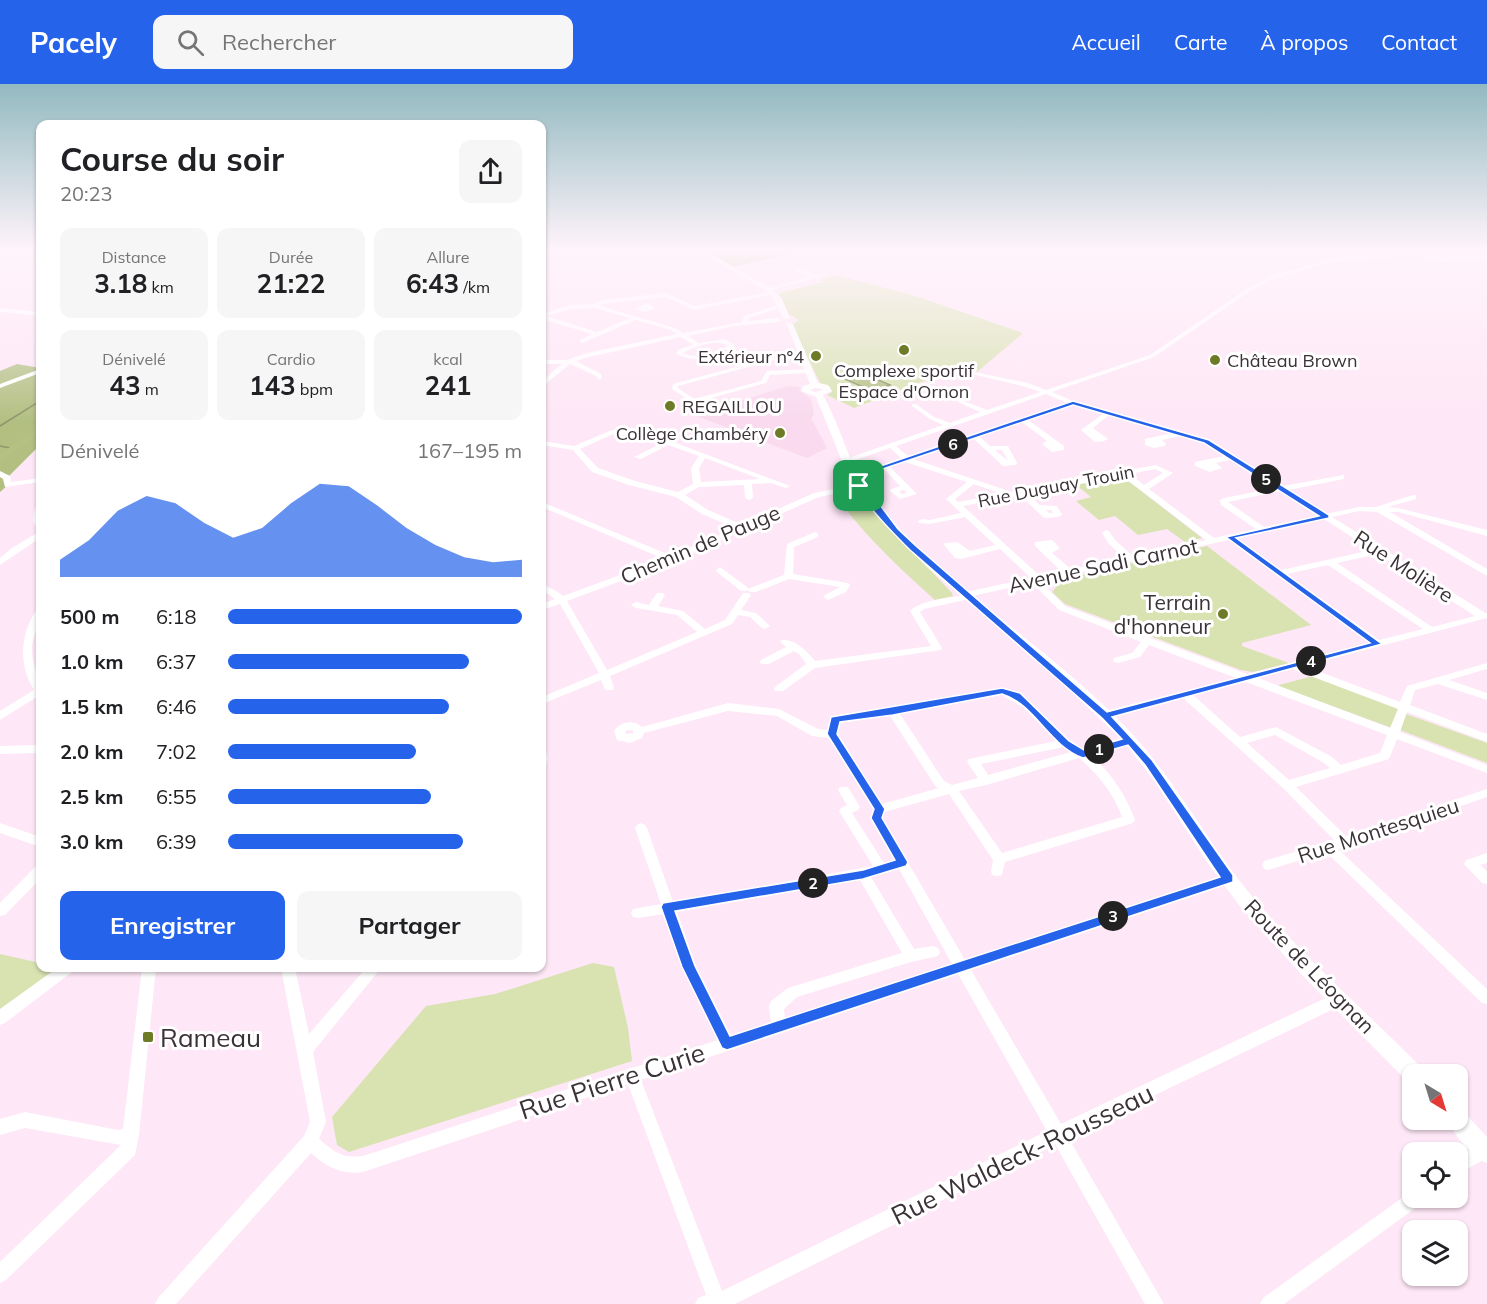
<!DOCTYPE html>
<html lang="fr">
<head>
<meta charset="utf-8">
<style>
	:root { --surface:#fff; --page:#f6f6f6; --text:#202124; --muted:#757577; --accent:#2563eb }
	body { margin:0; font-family:Mulish,sans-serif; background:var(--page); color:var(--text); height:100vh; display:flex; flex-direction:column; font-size:22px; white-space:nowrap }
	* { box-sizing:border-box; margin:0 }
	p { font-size:20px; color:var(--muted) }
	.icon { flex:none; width:33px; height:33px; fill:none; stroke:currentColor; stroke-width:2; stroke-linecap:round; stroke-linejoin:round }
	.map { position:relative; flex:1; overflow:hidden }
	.drawer { position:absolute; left:36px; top:36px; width:510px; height:852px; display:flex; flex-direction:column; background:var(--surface); border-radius:12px; box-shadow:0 2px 4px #0004 }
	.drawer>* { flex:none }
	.needle { width:39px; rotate:142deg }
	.controls { position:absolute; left:1402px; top:980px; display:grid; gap:12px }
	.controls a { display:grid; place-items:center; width:66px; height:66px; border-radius:12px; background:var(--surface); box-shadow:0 2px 4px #0004; font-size:30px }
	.pin { position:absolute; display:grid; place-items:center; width:51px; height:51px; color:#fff; margin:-26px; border-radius:12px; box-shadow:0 3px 9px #0006 }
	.km { position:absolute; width:30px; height:30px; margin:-15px; border-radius:50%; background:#222; color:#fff; font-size:16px; line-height:30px; text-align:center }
	.round { display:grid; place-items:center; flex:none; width:63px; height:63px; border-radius:12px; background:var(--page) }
	.summary { display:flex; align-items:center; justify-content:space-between; height:102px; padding:0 24px }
	h1 { font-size:33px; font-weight:700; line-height:45px }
	.metrics { display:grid; grid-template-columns:repeat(3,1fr); gap:9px; height:102px; padding:6px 24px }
	.metrics div { display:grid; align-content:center; border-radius:12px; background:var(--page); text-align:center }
	.metrics b { font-size:26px; font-weight:700 }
	.metrics small { font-size:16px; font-weight:400 }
	.metrics p { font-size:16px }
	.chart { height:168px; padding:12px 24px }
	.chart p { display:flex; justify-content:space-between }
	.chart svg { width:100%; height:108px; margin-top:6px; fill:var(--accent); opacity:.7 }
	.cta { display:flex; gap:12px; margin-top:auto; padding:12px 24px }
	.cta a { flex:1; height:69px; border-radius:12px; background:var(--accent); color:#fff; font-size:24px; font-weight:700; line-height:69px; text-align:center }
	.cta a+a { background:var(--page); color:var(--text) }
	ul { padding:0 24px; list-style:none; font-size:20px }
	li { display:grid; grid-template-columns:96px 72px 1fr; align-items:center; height:45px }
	li i { height:15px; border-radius:8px; background:var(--accent) }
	header { display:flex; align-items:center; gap:36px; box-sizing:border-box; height:84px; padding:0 30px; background:var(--accent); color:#fff }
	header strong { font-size:28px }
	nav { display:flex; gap:33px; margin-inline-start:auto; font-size:21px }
	.search { width:420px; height:54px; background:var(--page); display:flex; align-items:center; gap:15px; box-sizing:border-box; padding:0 21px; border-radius:12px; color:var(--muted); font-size:22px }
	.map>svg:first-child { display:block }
</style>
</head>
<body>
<header>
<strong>Pacely</strong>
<div class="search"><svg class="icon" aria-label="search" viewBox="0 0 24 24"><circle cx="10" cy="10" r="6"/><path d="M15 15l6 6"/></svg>Rechercher</div>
<nav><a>Accueil</a><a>Carte</a><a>À propos</a><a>Contact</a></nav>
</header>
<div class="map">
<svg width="1487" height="1220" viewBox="0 0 1487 1220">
	<rect width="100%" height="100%" fill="#fee7f6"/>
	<path fill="#f9daef" d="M788,302L800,303L799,306L811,315L814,331L811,334L827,364L807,374L694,331Z"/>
	<path fill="#d8e3b1" d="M835,191L912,211L1023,249L977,288L958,284L854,324L827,311L832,308L830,303L820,299L792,241L799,236L789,230L779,209L824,198L820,196Z
		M1118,392L1123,393L1202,454L1185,458L1167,445L1138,451L1115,432L1099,436L1076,417L1091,413L1075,400Z
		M843,408L858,410L952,509L953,512L935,516C898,483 864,451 835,411Z
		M1207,462L1311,541L1242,559V562L1289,579L1253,588L1241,586L1065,520L1052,508L1057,502L1050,500L1054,497Z
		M1313,592L1396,623L1399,627L1392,644L1280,603L1279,601Z
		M1406,630L1487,659V679L1400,646Z
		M0,870L40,879V884H59L47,895L0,927Z
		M593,879L614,883L628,944L632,977L349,1068L337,1061L332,1033L426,922L495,910Z"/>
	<path fill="#b2bf81" d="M702,167H801L729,184Z
		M17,280L40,284V361L7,394L8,401L0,408V287Z"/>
	<path fill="#b4c183" stroke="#90966c" stroke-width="1.5" d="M855,286L890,301L872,307L838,292Z"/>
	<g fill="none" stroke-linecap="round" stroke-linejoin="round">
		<path stroke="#90966c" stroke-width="1.5" d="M0,342L40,317
			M0,362L15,365"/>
		<path fill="#b4c183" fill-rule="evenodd" d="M40,342V349L0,378V370Z"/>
		<path fill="#fff" fill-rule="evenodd" d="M1411,167H1421L1418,169L1437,173L1487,172V174L1437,177L1412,170L1400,172L1335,177L1275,194L1252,206L1154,273L1052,308L1075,318L1209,355L1283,402L1344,391V395L1288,406L1326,430L1359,423H1376L1413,411H1416V415L1388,423L1398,424L1487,446V452L1398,428H1390L1487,485V492L1377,428L1359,427L1332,433L1487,530V534L1304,582L1400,618L1407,602L1487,579V585L1449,596L1487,609V616L1438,600L1415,606L1410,621L1487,650V658L1407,628L1400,648L1487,681V689L1397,655L1389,675L1296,703L1346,752L1487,705V713L1338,765L1487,905V920L1482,919L1326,768L1268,786L1264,785L1262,781L1264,777L1334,756L1283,704L1183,614L1105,635L1100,631L1105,627L1236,594L1149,561L1140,573L1118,579L1114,578L1113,576L1114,574L1132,569L1141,558L1059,526L1032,499L968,513L965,516L924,525L920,528L942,564L941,566L815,584L783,607H775L774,605L775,603L806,580L799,570L794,567L769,580H761L760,578L761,576L786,563L780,558L782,556C796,555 807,567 815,577L931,562L910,527C922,516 943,515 959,512L962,509L1031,494L1000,465L961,475L955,474L944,461L945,459L957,458L970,467L995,461L965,433L930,440L919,439L918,437L922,435L930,436L961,429L946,415L967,398L905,378L890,383L917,410L900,415L889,406L900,402L884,385L855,394L851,392L901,374L890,364L850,378L843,376L943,341L930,335L912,322V320H916L934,333L950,339L980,328L960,319L946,308V306H950L964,317L987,326L1040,308L1026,303L955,286V284L1028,299L1046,306L1150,271L1248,204L1271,192L1335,174ZM1046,310L1067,319L908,372L896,362ZM1073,321L1103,330L1081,346L1095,358L1104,357L1108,355L1093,344L1109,331L1172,349L1145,355V361L1154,364L1165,362L1166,360L1162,356L1180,352L1203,359L1225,372L1195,378V382L1210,388L1222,384L1216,379L1230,376L1274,404L1224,414L1220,416L1221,421L1256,445L1214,454L1149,405L1173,389L1156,381L1012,408L913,375L974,355L1003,382L1016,381L1017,379L1008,362H990L980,353L1022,338L1047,357L1042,360L1052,368L1064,366V362L1028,336ZM995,366H1002L1008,377ZM1155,385L1163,389L1144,401L1130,390ZM1122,392L1206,456L1133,472L1115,456L1109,447L1106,446L1102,449L1109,460L1124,474L1071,485L1052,469L1060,464L1052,456L1035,458V462L1061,487L1040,492L963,422L1020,411L1044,434L1058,433L1062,431L1057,422L1040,421L1028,410ZM974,400L1002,410L958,418L955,415ZM904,406L907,409L902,410L899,407ZM1280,407L1318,432L1264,443L1228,418ZM1046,426H1051L1053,429H1049ZM1324,435L1372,466L1281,486L1237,454ZM1229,456L1369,559L1247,590L1065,522L1040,497ZM1378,470L1475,532L1432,543L1337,479ZM1328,481L1423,545L1379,556L1287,490ZM1292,585L1398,625L1390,644L1258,594ZM1246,598L1387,651L1380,669L1341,681L1332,673L1276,643L1240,653L1193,611ZM1275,651L1324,679L1330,684L1289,696L1247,659Z
			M797,184L820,193L768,207L765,205L811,193L795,187Z
			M774,207L776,210L694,226L665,213L603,220L600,222L675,244L683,249L742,238L744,232L775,222L777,223V225L749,234L748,237L778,234L781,236L778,238L735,242L688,252L699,259L725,255L736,262L727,266L724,264L728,262C716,254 694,263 683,269L691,272H700V274C691,276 686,274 677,270L676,269L680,265L693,261L681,253L589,273L576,277L601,290L602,295H598L596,292L570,280L544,301L542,302V297L562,280H542V276H567L587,269L677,250L671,246L636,236L582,259L580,258V256L592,250L542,235V230L571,221L594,220L602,216L666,209L695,222ZM595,224L630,234L597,248L546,232L571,225Z
			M647,219L654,223V225L645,228L634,225Z
			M0,224L40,228V232L0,228Z
			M772,273L774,274V276L678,302V304L694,315L761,297L766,288L768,287L810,285L813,287L810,289L770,291L766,299L693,319L672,305L673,300Z
			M40,285V289L0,304V300Z
			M612,346L650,350L654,352L650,354L613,350L580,365L598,384L635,397L678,408L693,400L691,384L699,372L668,361L641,375L634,373L668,356L790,402L786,404L771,399L752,400L753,414L749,416L745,414L744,401L699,403L685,411L708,426L738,439V443L735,444L702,430L676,413L629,401L592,388L573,366L542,361V357L574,362ZM705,374L760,395L701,398L699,384Z
			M0,387L10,392L11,398L40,394V398L5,403L3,395L0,393Z
			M859,400L863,402L862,404L819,413L675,477L567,517L607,586L697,548L677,531L636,524L631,521L636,518L649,521L657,509H663L665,511L658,522L683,527L705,545L725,536L743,509H749L751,511L741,526L756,529L770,542L765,545L762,544L750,533L738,531L732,540L610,592L614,604L613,606H605L601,596L542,620V613L599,589L560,520L542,526V520L555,515L542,506V500L558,508L563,512L664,475L542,423V418L672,472L814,409Z
			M37,421H40V445C30,441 33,429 37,421Z
			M815,448L818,449V453L794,463L793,490L848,499L850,501L846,508L828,516L823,513L825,511L840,503L789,495L756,508H750L748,506L750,504L784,491L787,460Z
			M37,449H40V454L0,481V474L12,464Z
			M720,483L747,503L749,505L747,507H741L717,488L716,486Z
			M40,524C42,538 32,551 32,565C32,581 40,595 40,611L0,636V627L34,606C18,579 20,551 37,525Z
			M1002,604C1037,614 1053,647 1083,665L1130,652L1134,653L1136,656L1134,659L1091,671C1111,689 1126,711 1135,736L1133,739L1005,778L1002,791L997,792L992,791L991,787L993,776L949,710L884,728L882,734L965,876L1228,790L1233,791L1234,795L1233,799L971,886L1061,1040L1334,910L1339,909L1344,910L1346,915L1344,920L1068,1053L1164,1220H1145L1055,1060L735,1220H695L698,1214L706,1211L628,1000L363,1088C341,1091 327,1083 311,1069L176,1220H155L158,1214L304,1052L310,1038L281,884H295L309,950L366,884H381L313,968L326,1038L319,1055C336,1069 341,1074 363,1072L718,956L682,883L664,830L638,834L633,833L631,829L633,825L661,820L635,744L637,741L641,739L645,741L647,744L673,818L873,782L839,727L841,724L847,721L838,706L840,703H848L860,723L858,726L852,729L884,779L894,776L870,734L873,725L829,654L812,652L777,632L728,627L644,649L642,654L630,659L617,656L614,647C621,638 632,635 642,643L728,619L779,625L818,645L827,646L830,636L835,632L893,624ZM1001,611L1023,623L1056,657L969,675L967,678L978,694L952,701L944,697L900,630ZM890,632L936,703L939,704L882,720L838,650L840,639ZM628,646H633V649L626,650L625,648ZM1064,663L1071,668L988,691L981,680ZM1079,674C1098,690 1114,710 1122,733L1002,769L959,707L986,701ZM899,785L952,880L785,934L784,925L797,913L911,878L938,872L940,868L938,864L933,862L914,865L871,793ZM860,796L902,869L788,904L771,917L769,922L771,939L731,952L696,882L677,828ZM958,890L1047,1047L722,1207L641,996Z
			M40,661V669L0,670V662Z
			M542,667L546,668C548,672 548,676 546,680L542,681Z
			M0,739L40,753V763L0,749Z
			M1487,769V779L1480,781L1487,787V800L1482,799L1464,780L1466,776Z
			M40,782V795L5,831L0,832V819L35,783Z
			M57,884H74L72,888L5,939L0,941V925Z
			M142,884H156L139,1051L135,1071L6,1196L0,1199V1178L121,1061L25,1044L0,1051V1035L25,1028L118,1046L123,1045Z
			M1485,1058L1487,1059V1074L1458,1090V1073Z
			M1413,1106V1113H1424L1422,1119L1284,1220H1260L1263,1214Z"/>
		<path fill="#fff" fill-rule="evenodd" d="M699,167H707L773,206L782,215L790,235H784L769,208Z
			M786,238L793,240L818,299L828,301L832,307L823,311C842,345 849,383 873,414C944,505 1057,566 1135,653C1179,702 1209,761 1251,811C1303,873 1364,926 1421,983L1424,990H1413V999L1407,997L1300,889L1239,821L1209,781L1155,698L1125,659L1057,594L926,482L874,429L848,392L816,313L801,307L803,302L810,300ZM815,304L822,305L823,306L815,308L810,306Z
			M1458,1025L1464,1028L1487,1053V1079C1472,1073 1453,1050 1447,1035H1458Z"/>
	</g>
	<linearGradient id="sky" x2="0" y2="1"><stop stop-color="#93b9c0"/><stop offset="0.49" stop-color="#fff4fb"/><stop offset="1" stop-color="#fff4fb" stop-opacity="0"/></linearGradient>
	<rect width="1487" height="338" fill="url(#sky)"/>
	<path fill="#2563eb" stroke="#fff" stroke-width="1.5" fill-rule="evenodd" d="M1073,317L1209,356L1329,431V434L1236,454L1382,560L1112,633L1152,676L1233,791V798L727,966L722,964L682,883L661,823L663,819L863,786L895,776L871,734L874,725L827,650L831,633L1002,604L1020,609L1069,657L1084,666L1122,655L1102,634L910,466C889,445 864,420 851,392ZM1073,321L1204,359L1319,432L1226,453L1370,559L1107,628L916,462L898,445L859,393ZM1002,610C1035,620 1049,662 1083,674L1128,661L1145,681L1220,793L730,952L695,882L675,827L863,795L906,782L908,778L882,734L885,725L837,650L840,638L893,631Z"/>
	<g fill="#6d7b27" stroke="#fff" stroke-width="2">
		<circle cx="904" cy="266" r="6"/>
		<circle cx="816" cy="272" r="6"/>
		<circle cx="1215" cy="276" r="6"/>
		<circle cx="670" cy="322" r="6"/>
		<circle cx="780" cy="349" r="6"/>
		<circle cx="1223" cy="530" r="6"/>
		<rect x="142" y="947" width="12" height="12" rx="3"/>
	</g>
	<g text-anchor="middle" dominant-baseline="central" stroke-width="6" stroke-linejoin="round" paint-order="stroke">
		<g font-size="18" fill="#3b3238" stroke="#fff" text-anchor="end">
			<text x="804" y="272">Extérieur n°4</text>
			<text x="1227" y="276" text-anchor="start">Château Brown</text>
			<text x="904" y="286" text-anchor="middle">Complexe sportif<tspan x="904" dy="21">Espace d'Ornon</tspan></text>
			<text x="682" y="322" text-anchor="start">REGAILLOU</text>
			<text x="768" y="349">Collège Chambéry</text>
		</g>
		<g font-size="18" fill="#3b3238" stroke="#fff">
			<text transform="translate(1056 402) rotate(-11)">Rue Duguay Trouin</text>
		</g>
		<g font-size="21" fill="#3b3238" stroke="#fff">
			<text transform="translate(700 460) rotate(-23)">Chemin de Pauge</text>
			<text transform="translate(1103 481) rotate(-12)">Avenue Sadi Carnot</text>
			<text transform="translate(1404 482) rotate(33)">Rue Molière</text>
			<text transform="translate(1378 746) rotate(-18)">Rue Montesquieu</text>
			<text transform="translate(1310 882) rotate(46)">Route de Léognan</text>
		</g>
		<g font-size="21" fill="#3b3238" stroke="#fff" text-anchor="end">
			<text x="1211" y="518">Terrain<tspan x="1211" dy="24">d'honneur</tspan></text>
		</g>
		<g font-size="26" fill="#3b3238" stroke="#fff" text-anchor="start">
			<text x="160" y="953">Rameau</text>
		</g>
		<g font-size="26" fill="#3b3238" stroke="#fff">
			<text transform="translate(612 997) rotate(-18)">Rue Pierre Curie</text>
			<text transform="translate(1022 1070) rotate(-26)">Rue Waldeck-Rousseau</text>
		</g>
	</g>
</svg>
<div class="controls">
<a><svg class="needle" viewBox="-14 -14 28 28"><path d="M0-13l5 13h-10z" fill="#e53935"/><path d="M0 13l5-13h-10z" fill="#757577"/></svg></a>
<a><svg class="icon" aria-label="locate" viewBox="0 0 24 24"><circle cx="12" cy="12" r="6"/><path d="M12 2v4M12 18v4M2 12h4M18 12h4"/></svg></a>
<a><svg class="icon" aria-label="layers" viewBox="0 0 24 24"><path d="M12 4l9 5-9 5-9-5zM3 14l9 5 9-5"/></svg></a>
</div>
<div class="pin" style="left:859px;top:402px;background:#1e9e55"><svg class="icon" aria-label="arrive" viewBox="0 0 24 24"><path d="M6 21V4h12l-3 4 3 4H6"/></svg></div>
<b class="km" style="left:1099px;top:665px">1</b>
<b class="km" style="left:813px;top:799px">2</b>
<b class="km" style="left:1113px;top:832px">3</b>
<b class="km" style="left:1311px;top:577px">4</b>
<b class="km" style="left:1266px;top:395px">5</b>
<b class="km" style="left:953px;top:360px">6</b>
<section class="drawer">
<div class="summary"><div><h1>Course du soir</h1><p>20:23</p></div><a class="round"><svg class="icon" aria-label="share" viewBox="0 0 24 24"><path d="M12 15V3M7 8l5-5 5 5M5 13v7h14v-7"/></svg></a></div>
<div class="metrics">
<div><p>Distance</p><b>3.18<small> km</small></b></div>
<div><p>Durée</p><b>21:22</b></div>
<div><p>Allure</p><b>6:43<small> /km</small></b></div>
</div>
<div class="metrics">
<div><p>Dénivelé</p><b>43<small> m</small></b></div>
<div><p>Cardio</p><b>143<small> bpm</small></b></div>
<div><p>kcal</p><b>241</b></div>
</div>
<div class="chart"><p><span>Dénivelé</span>167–195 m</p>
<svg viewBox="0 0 160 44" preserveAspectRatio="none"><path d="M0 44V37L10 29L20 17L30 11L40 14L50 22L60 28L70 24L80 14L90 6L100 7L110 15L120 24L130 31L140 36L150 38L160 37V44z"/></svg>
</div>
<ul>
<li><b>500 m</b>6:18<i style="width:100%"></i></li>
<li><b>1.0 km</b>6:37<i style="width:82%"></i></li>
<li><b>1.5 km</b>6:46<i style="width:75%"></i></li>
<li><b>2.0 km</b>7:02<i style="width:64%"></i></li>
<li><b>2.5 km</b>6:55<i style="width:69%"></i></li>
<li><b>3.0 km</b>6:39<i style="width:80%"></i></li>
</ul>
<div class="cta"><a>Enregistrer</a><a>Partager</a></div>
</section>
</div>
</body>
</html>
